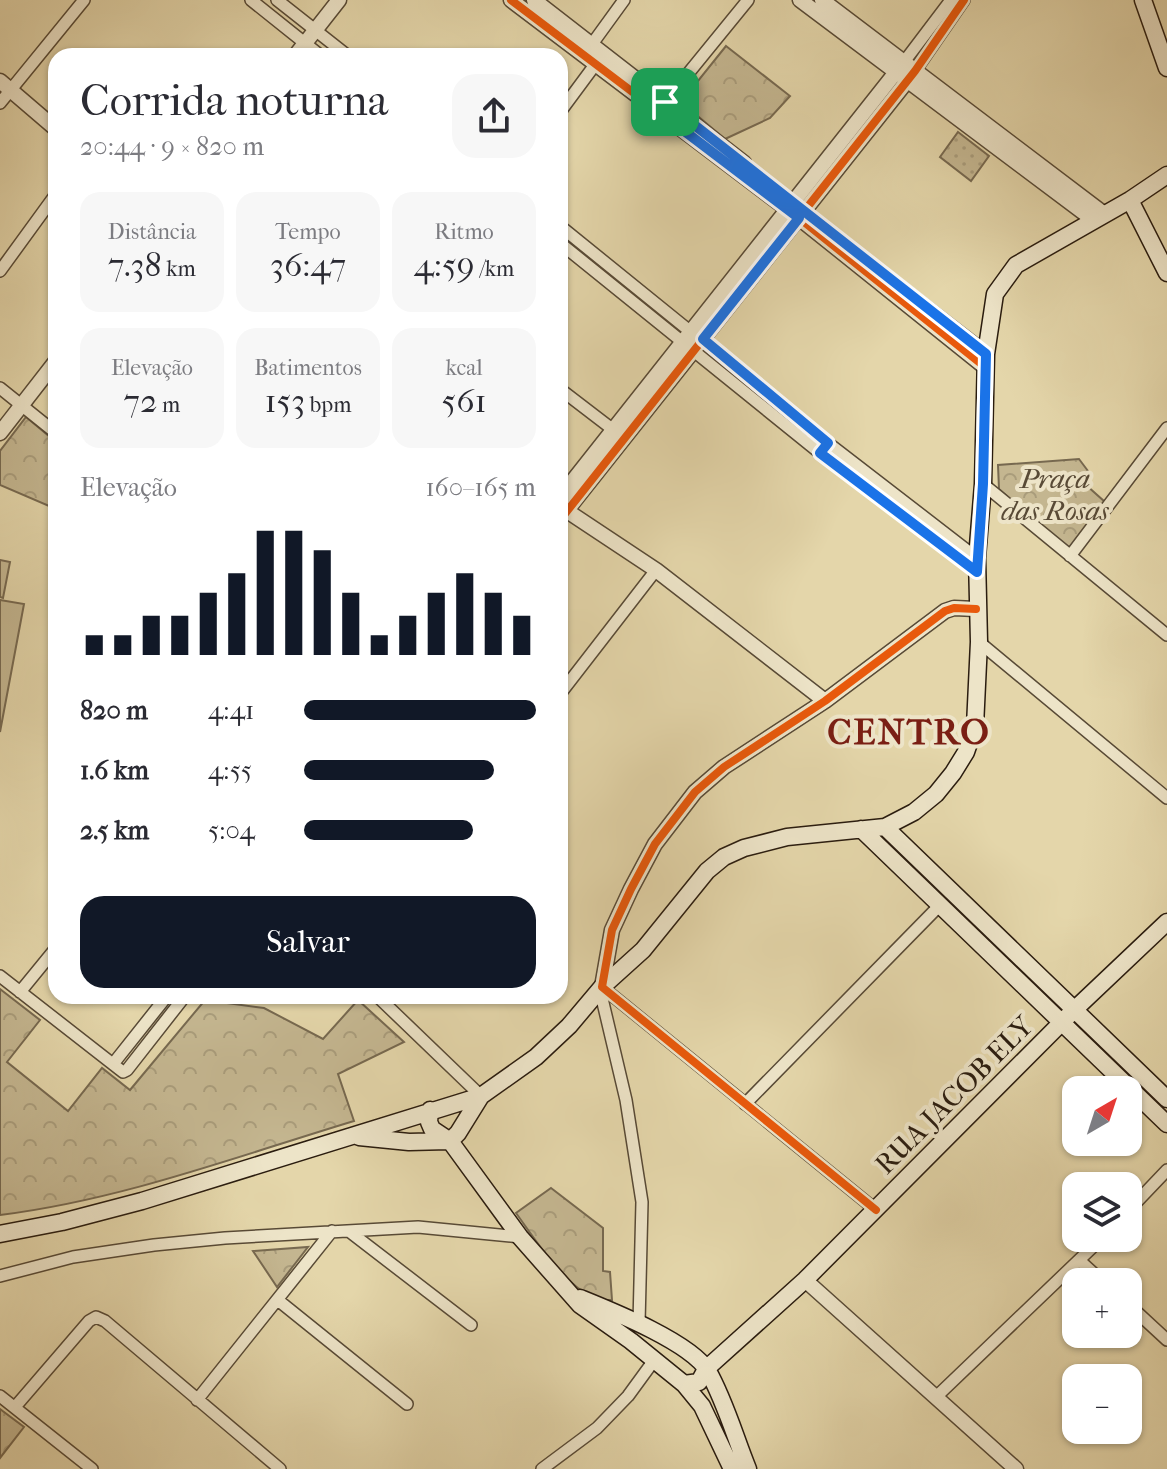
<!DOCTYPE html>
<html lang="pt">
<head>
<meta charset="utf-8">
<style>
	:root { --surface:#fff; --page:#f7f7f7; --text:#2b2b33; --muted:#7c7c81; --accent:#111827 }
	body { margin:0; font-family:"IM FELL French Canon",serif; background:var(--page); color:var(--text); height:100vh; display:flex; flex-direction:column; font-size:30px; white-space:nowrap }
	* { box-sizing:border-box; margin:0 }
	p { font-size:26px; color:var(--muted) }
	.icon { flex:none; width:44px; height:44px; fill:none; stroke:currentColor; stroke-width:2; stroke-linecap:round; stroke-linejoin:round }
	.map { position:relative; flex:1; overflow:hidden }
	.sheet { position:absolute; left:48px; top:48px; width:520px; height:956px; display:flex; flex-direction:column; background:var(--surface); border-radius:24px; box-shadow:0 2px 6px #0004 }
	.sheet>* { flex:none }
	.needle { width:52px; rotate:39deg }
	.controls { position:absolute; left:1062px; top:1076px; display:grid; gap:16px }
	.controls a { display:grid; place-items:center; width:80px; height:80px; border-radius:16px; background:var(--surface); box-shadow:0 2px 6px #0004; font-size:40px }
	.pin { position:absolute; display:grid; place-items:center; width:68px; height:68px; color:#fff; margin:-34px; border-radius:16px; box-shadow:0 4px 12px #0006 }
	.round { display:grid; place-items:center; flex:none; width:84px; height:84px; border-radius:24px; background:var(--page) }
	.headline { display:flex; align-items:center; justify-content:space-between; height:136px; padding:0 32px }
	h1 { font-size:44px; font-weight:600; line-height:60px }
	.stats { display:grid; grid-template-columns:repeat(3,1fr); gap:12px; height:136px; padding:8px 32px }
	.stats div { display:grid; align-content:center; border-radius:20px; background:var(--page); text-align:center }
	.stats b { font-size:34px; font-weight:600 }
	.stats small { font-size:22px; font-weight:400 }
	.stats p { font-size:22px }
	.chart { height:224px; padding:16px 32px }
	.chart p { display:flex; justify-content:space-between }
	.chart svg { width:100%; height:144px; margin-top:8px; stroke:var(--accent); stroke-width:6 }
	.button { display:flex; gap:16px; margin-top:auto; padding:16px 32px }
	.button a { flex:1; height:92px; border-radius:24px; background:var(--accent); color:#fff; font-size:32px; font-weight:600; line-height:92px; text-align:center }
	ul { padding:0 32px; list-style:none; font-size:26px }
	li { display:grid; grid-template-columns:128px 96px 1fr; align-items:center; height:60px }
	li i { height:20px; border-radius:10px; background:var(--accent) }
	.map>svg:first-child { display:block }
</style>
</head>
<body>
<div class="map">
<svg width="1167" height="1469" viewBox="0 0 1167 1469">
	<defs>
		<pattern id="forest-crowns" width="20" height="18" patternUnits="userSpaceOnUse" patternTransform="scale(2)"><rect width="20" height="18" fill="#c4b690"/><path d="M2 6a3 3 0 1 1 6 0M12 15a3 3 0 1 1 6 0" fill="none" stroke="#a99c7b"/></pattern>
		<pattern id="garden-dots" width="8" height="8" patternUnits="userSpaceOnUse" patternTransform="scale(2)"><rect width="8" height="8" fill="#c4b690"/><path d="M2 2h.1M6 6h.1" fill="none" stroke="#a99c7b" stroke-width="1.8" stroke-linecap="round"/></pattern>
	</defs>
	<rect width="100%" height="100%" fill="#e4d6aa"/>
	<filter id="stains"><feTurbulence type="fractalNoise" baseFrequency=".0025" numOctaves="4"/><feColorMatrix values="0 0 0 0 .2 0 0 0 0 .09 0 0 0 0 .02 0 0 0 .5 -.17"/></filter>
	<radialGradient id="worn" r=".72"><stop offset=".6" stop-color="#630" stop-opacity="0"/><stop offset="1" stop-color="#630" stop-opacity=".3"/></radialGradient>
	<path fill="url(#forest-crowns)" stroke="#776950" stroke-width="2" d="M726,46L790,96L770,118L725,139L681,102Z
		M26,417L56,442V509L0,485V451Z
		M1079,459L1091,475L1086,485L1105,502L1069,550L999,489L998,465Z
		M0,989L40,1020L7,1062L68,1111L102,1068L130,1090L205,1000L264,1008L323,1039L358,1000L404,1042L338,1074L354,1121C238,1156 121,1200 0,1215Z
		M551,1188L603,1228V1271L610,1272L612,1300C606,1300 598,1301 593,1298C561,1281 537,1242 516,1213Z
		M308,1247L277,1287L253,1251Z
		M0,1409L24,1427L0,1458Z"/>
	<path fill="url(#garden-dots)" stroke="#776950" stroke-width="2" d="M958,132L989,156L971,181L940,157Z"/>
	<path fill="#c4b690" stroke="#776950" stroke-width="2" d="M0,560L10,562L3,598L0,597Z
		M0,600L24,604L0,732Z"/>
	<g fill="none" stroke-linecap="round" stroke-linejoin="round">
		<g stroke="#584a36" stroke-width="14">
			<path id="minor" d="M251,0L321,56
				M277,0L348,56
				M587,51L624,0
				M904,62L951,0
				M915,71L964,0
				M0,103L84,0
				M660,108L748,0
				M560,112L600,58
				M560,226L828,443L977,558
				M560,243L820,453L977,572
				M0,271L56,194
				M0,388L56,433
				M560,389L620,435
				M983,484L1167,635
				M1070,556L1167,428
				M979,642L1167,798
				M560,694L656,570
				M0,976L123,1072L127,1070L185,996
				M602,987L876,1210
				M600,990L626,1100L642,1202L639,1323
				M20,992L56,948
				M377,996L481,1096
				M113,1064L167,996
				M745,1104L941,904
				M1128,1211L1167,1170
				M350,1232L471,1325
				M1080,1261L1103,1282
				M0,1276L73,1257L154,1245L225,1238L418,1227L520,1237
				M279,1301L407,1404
				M1128,1304L1167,1340
				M0,1396L92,1469
				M936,1397L1102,1238
				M197,1400L332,1231
				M15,1407L89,1321L96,1317L105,1321L280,1469
				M542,1469L597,1428L628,1396L655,1359"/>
		</g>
		<g stroke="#584a36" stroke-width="17">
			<path id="tertiary" d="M511,0L799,218L985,367
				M534,0L744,163
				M800,0L1092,219
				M822,0L1103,213
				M295,56L339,0
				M0,81L56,129
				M891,281L986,354
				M0,433L56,361
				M560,497L904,62
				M561,507L656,570L825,701
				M567,510L915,71
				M602,987L612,930L631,889L655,844L695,792L724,767L825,701L945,611L954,608L976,609
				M805,1280L1016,1469"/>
		</g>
		<g stroke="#2a1c0f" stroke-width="19">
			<path id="secondary" d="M1143,0L1167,68
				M1130,200L1167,273
				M885,827L1167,1099
				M861,829L1167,1124
				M430,1110L429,1122L432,1129L450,1141L520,1237L580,1305L631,1341L684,1384L702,1406L732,1469
				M359,1137L409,1142L448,1141
				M450,1141L458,1133L481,1096
				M0,1234L62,1222L142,1201L481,1096L536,1057L569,1026L602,987L643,950L707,871L724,857L744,848L787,837L885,827L914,812L936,794L953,773L966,752L975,726L979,642L977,558L983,484L986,354L995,294L1016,265L1130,200L1167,175
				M580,1298C612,1311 690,1342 708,1371C725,1401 735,1437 748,1469
				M684,1384L699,1382L706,1369L805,1280L1073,1011L1167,922"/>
		</g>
		<use href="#minor" stroke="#ede4c8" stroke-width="11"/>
		<use href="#tertiary" stroke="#ede4c8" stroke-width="14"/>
		<use href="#secondary" stroke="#ede4c8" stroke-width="16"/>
		<g stroke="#ede4c8" stroke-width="13">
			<path id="cycleway" d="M511,0L799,218L985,367
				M560,520L915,71L964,0
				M876,1210L602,987L612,930L631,889L655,844L695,792L724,767L825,701L945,611L954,608L976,609"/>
		</g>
		<use href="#cycleway" stroke="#e8590c" stroke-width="8"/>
	</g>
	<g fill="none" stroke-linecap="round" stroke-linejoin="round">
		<g stroke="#fff" stroke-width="16">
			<path id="route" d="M665,102L986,354L983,484L977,572L820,453L828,443L703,339L799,218L658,111Z"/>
		</g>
		<use href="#route" stroke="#1a73e8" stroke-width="10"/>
	</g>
	<g text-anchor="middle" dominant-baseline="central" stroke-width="8" stroke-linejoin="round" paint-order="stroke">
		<g font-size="28" font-style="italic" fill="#584a36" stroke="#ede4c8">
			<text x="1055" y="478">Praça<tspan x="1055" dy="32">das Rosas</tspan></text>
		</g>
		<g font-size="28" fill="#2a1c0f" stroke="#ede4c8">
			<text transform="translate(954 1095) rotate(-45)">RUA JACOB ELY</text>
		</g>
		<g font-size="36" font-weight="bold" letter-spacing="2" fill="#7a1f14" stroke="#ede4c8">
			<text x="909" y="732">CENTRO</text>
		</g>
	</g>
	<rect width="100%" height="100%" filter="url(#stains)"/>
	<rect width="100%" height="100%" fill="url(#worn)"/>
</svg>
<div class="controls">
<a><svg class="needle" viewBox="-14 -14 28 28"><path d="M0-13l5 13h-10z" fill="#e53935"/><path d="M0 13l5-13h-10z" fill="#7c7c81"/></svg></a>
<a><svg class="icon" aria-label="layers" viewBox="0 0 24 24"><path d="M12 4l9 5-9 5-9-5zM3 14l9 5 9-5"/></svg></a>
<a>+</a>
<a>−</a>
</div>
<div class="pin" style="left:665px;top:102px;background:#1e9e55"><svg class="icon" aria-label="arrive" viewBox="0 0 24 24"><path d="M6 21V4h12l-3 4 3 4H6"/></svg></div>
<section class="sheet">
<div class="headline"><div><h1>Corrida noturna</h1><p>20:44 · 9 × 820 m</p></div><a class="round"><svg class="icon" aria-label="share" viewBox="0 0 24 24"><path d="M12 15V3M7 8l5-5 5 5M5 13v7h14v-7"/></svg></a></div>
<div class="stats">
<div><p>Distância</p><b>7.38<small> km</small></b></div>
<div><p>Tempo</p><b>36:47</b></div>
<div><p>Ritmo</p><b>4:59<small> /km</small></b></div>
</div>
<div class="stats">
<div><p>Elevação</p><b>72<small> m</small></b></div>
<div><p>Batimentos</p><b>153<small> bpm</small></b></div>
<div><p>kcal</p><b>561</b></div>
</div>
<div class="chart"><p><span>Elevação</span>160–165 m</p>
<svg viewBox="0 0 160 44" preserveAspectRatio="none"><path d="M5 44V38M15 44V38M25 44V32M35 44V32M45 44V25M55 44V19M65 44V6M75 44V6M85 44V12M95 44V25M105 44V38M115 44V32M125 44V25M135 44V19M145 44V25M155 44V32"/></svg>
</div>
<ul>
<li><b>820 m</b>4:41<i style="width:100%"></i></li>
<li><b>1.6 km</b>4:55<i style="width:82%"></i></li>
<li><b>2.5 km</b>5:04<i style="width:73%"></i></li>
</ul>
<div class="button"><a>Salvar</a></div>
</section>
</div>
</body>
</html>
